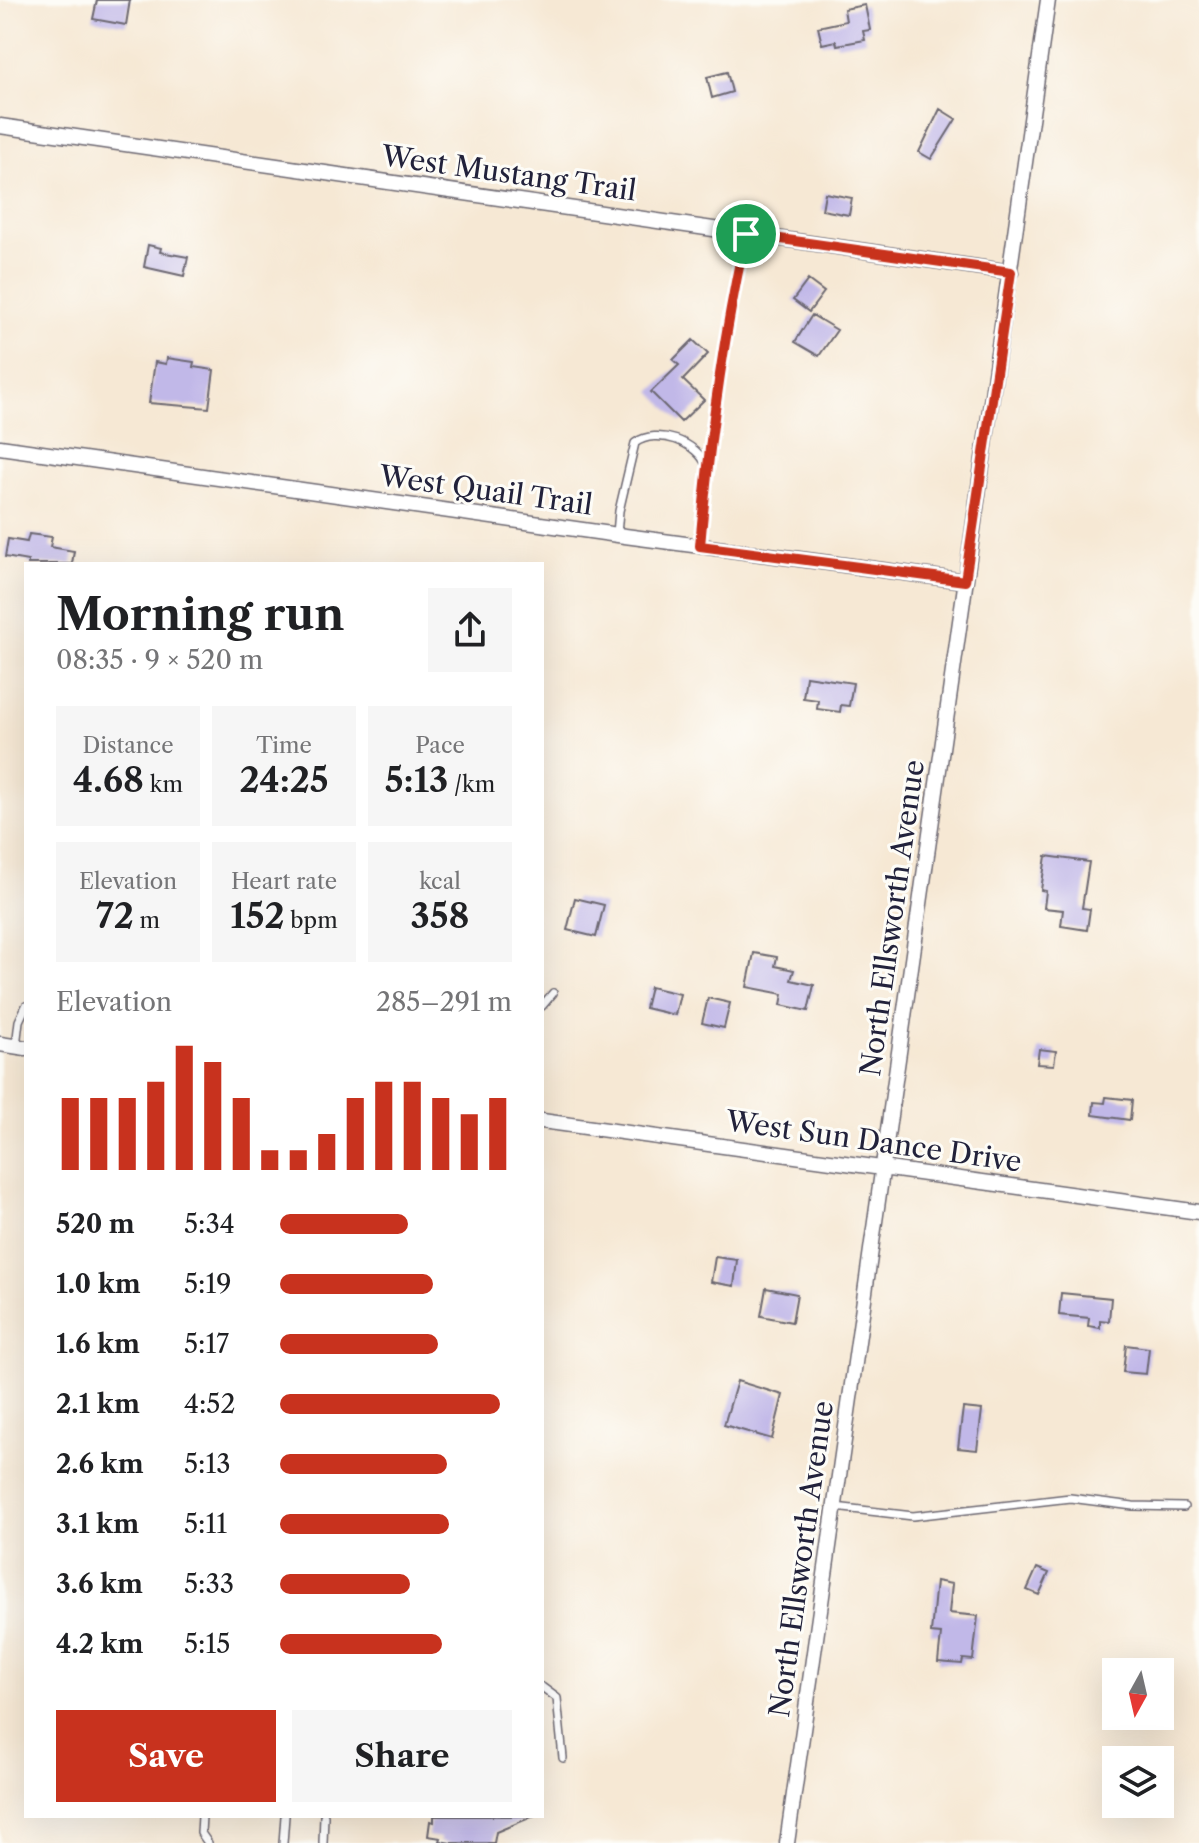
<!DOCTYPE html>
<html lang="en">
<head>
<meta charset="utf-8">
<style>
	:root { --surface:#fff; --page:#f6f6f6; --text:#202124; --muted:#757577; --accent:#c8321e }
	body { margin:0; font-family:"Libre Caslon Text",serif; background:var(--page); color:var(--text); height:100vh; display:flex; flex-direction:column; font-size:30px; white-space:nowrap }
	* { box-sizing:border-box; margin:0 }
	p { font-size:26px; color:var(--muted) }
	.icon { flex:none; width:44px; height:44px; fill:none; stroke:currentColor; stroke-width:2; stroke-linecap:round; stroke-linejoin:round }
	.map { position:relative; flex:1; overflow:hidden }
	.drawer { position:absolute; left:24px; top:562px; width:520px; height:1256px; display:flex; flex-direction:column; background:var(--surface); border-radius:0px; box-shadow:0 8px 32px #0002 }
	.drawer>* { flex:none }
	.needle { width:52px; rotate:188deg }
	.fabs { position:absolute; left:1102px; top:1658px; display:grid; gap:16px }
	.fabs a { display:grid; place-items:center; width:72px; height:72px; border-radius:0px; background:var(--surface); box-shadow:0 8px 32px #0002; font-size:40px }
	.pin { position:absolute; display:grid; place-items:center; width:68px; height:68px; color:#fff; margin:-34px; border:4px solid #fff; border-radius:50%; box-shadow:0 2px 8px #0007 }
	.round { display:grid; place-items:center; flex:none; width:84px; height:84px; border-radius:0px; background:var(--page) }
	.summary { display:flex; align-items:center; justify-content:space-between; height:136px; padding:0 32px }
	h1 { font-size:44px; font-weight:800; line-height:60px }
	.stats { display:grid; grid-template-columns:repeat(3,1fr); gap:12px; height:136px; padding:8px 32px }
	.stats div { display:grid; align-content:center; border-radius:0px; background:var(--page); text-align:center }
	.stats b { font-size:34px; font-weight:800 }
	.stats small { font-size:22px; font-weight:400 }
	.stats p { font-size:22px }
	.chart { height:224px; padding:16px 32px }
	.chart p { display:flex; justify-content:space-between }
	.chart svg { width:100%; height:144px; margin-top:8px; stroke:var(--accent); stroke-width:6 }
	.cta { display:flex; gap:16px; margin-top:auto; padding:16px 32px }
	.cta a { flex:1; height:92px; border-radius:0px; background:var(--accent); color:#fff; font-size:32px; font-weight:800; line-height:92px; text-align:center }
	.cta a+a { background:var(--page); color:var(--text) }
	ul { padding:0 32px; list-style:none; font-size:26px }
	li { display:grid; grid-template-columns:128px 96px 1fr; align-items:center; height:60px }
	li i { height:20px; border-radius:10px; background:var(--accent) }
	.map>svg:first-child { display:block }
</style>
</head>
<body>
<div class="map">
<svg width="1199" height="1843" viewBox="0 0 1199 1843">
	<rect width="100%" height="100%" fill="#fdfcf7"/>
	<filter id="ink" filterUnits="userSpaceOnUse"><feTurbulence type="fractalNoise" baseFrequency=".0125" numOctaves="2"/><feDisplacementMap in="SourceGraphic" scale="16" xChannelSelector="R" yChannelSelector="G"/><feConvolveMatrix kernelMatrix="1 2 1 2 8 2 1 2 1" color-interpolation-filters="sRGB"/></filter>
	<filter id="wash" filterUnits="userSpaceOnUse"><feTurbulence type="fractalNoise" baseFrequency=".006" numOctaves="4" result="noise"/><feDisplacementMap in="SourceGraphic" scale="32" xChannelSelector="R" yChannelSelector="G"/><feGaussianBlur stdDeviation="1.8" result="paint"/><feColorMatrix in="noise" values="0 0 0 0 0 0 0 0 0 0 0 0 0 0 0 0 0 1.4 0 .05"/><feComposite in="paint" operator="in"/></filter>
	<g filter="url(#wash)">
		<rect width="100%" height="100%" fill="#f6e8d4"/>
		<g id="blocks">
			<path fill="#c1b8e8" d="M97,0H130L126,25L93,19Z
				M865,5L870,30L863,31L865,40L837,45L836,41L822,44L818,27L846,21L844,9Z
				M727,72L732,92L712,98L707,77Z
				M940,109L956,119L931,159L919,152Z
				M825,193L852,198L849,215L822,210Z
				M148,245L161,248L160,252L188,257L184,276L144,267Z
				M808,280L824,292L809,312L793,300Z
				M812,315L837,330L819,356L795,342Z
				M693,340L708,354L683,380L704,400L681,422L651,392L679,365L673,360Z
				M167,358L194,362L193,367L214,370L209,408L149,403L155,362L166,364Z
				M29,534L52,537L50,547L74,551L72,564H28V561L5,557L8,539L27,542Z
				M806,676L853,683L849,706L841,705L840,712L817,709L818,700L803,698Z
				M1046,856L1089,862L1082,908L1090,909L1087,930L1061,926L1063,910L1044,908L1046,891L1041,890Z
				M575,898L604,905L596,937L567,930Z
				M754,953L777,957L775,966L794,970L791,980L814,985L808,1011L781,1005L783,994L747,987Z
				M650,987L680,994L675,1015L645,1008Z
				M708,998L730,1003L724,1028L702,1023Z
				M1039,1049L1056,1051L1054,1065L1037,1064Z
				M1106,1097L1132,1100L1130,1120L1093,1115L1094,1102L1105,1103Z
				M715,1257L737,1260L734,1286L711,1282Z
				M766,1288L797,1294L792,1322L761,1316Z
				M1061,1293L1111,1298L1109,1321L1100,1320V1328L1088,1326L1089,1318L1059,1315Z
				M1126,1345L1149,1348L1146,1374L1123,1372Z
				M737,1381L783,1395L772,1439L724,1425Z
				M963,1408L982,1410L977,1450L958,1448Z
				M1037,1568L1049,1573L1039,1595L1027,1590Z
				M936,1581L952,1584L949,1613L978,1616L973,1660L963,1659L962,1664L938,1662L941,1634L931,1633Z
				M434,1816H534L496,1832L494,1843H451L440,1841L441,1838L428,1836L430,1821L434,1822Z"/>
		</g>
	</g>
	<g filter="url(#ink)">
		<use href="#blocks" fill-opacity="0" stroke="#6c6771" stroke-width="2"/>
		<g fill="none" stroke-linecap="round" stroke-linejoin="round">
			<g stroke="#6c6771" stroke-width="10">
				<path id="service" d="M617,534L619,511L635,443C657,427 698,442 707,467L700,546
					M542,1006L553,993
					M16,1046L19,1021L26,1006
					M835,1507L913,1516L1070,1498L1133,1506L1184,1507
					M542,1687L557,1698L563,1758
					M202,1816L201,1833L208,1843
					M283,1843L285,1816
					M323,1843L324,1816"/>
			</g>
			<g stroke="#6c6771" stroke-width="17">
				<path id="minor" d="M0,126L1011,272
					M0,447L625,536L965,581
					M0,1044L26,1048
					M542,1121L1199,1212
					M787,1843L1048,0"/>
			</g>
			<path stroke="#6c6771" stroke-width="3" stroke-dasharray="6 6" stroke-linecap="butt" d="M709,451L730,304L743,246"/>
			<use href="#service" stroke="#fff" stroke-width="7"/>
			<use href="#minor" stroke="#fff" stroke-width="14"/>
		</g>
	</g>
	<g fill="none" stroke-linecap="round" stroke-linejoin="round" filter="url(#ink)">
		<g stroke="#fff" stroke-width="16">
			<path id="route" d="M746,234L1011,272L965,581L700,546C709,441 723,337 746,234Z"/>
		</g>
		<use href="#route" stroke="#c8321e" stroke-width="10"/>
	</g>
	<g text-anchor="middle" dominant-baseline="central" stroke-width="6" stroke-linejoin="round" paint-order="stroke">
		<g font-size="28" fill="#22223b" stroke="#fdfcf7">
			<text transform="translate(509 173) rotate(8)">West Mustang Trail</text>
			<text transform="translate(486 490) rotate(8)">West Quail Trail</text>
			<text transform="translate(892 918) rotate(-82)">North Ellsworth Avenue</text>
			<text transform="translate(874 1141) rotate(8)">West Sun Dance Drive</text>
			<text transform="translate(801 1559) rotate(-82)">North Ellsworth Avenue</text>
		</g>
	</g>
</svg>
<div class="fabs">
<a><svg class="needle" viewBox="-14 -14 28 28"><path d="M0-13l5 13h-10z" fill="#e53935"/><path d="M0 13l5-13h-10z" fill="#757577"/></svg></a>
<a><svg class="icon" aria-label="layers" viewBox="0 0 24 24"><path d="M12 4l9 5-9 5-9-5zM3 14l9 5 9-5"/></svg></a>
</div>
<div class="pin" style="left:746px;top:234px;background:#1e9e55"><svg class="icon" aria-label="arrive" viewBox="0 0 24 24"><path d="M6 21V4h12l-3 4 3 4H6"/></svg></div>
<section class="drawer">
<div class="summary"><div><h1>Morning run</h1><p>08:35 · 9 × 520 m</p></div><a class="round"><svg class="icon" aria-label="share" viewBox="0 0 24 24"><path d="M12 15V3M7 8l5-5 5 5M5 13v7h14v-7"/></svg></a></div>
<div class="stats">
<div><p>Distance</p><b>4.68<small> km</small></b></div>
<div><p>Time</p><b>24:25</b></div>
<div><p>Pace</p><b>5:13<small> /km</small></b></div>
</div>
<div class="stats">
<div><p>Elevation</p><b>72<small> m</small></b></div>
<div><p>Heart rate</p><b>152<small> bpm</small></b></div>
<div><p>kcal</p><b>358</b></div>
</div>
<div class="chart"><p><span>Elevation</span>285–291 m</p>
<svg viewBox="0 0 160 44" preserveAspectRatio="none"><path d="M5 44V22M15 44V22M25 44V22M35 44V17M45 44V6M55 44V11M65 44V22M75 44V38M85 44V38M95 44V33M105 44V22M115 44V17M125 44V17M135 44V22M145 44V27M155 44V22"/></svg>
</div>
<ul>
<li><b>520 m</b>5:34<i style="width:55%"></i></li>
<li><b>1.0 km</b>5:19<i style="width:66%"></i></li>
<li><b>1.6 km</b>5:17<i style="width:68%"></i></li>
<li><b>2.1 km</b>4:52<i style="width:95%"></i></li>
<li><b>2.6 km</b>5:13<i style="width:72%"></i></li>
<li><b>3.1 km</b>5:11<i style="width:73%"></i></li>
<li><b>3.6 km</b>5:33<i style="width:56%"></i></li>
<li><b>4.2 km</b>5:15<i style="width:70%"></i></li>
</ul>
<div class="cta"><a>Save</a><a>Share</a></div>
</section>
</div>
</body>
</html>
